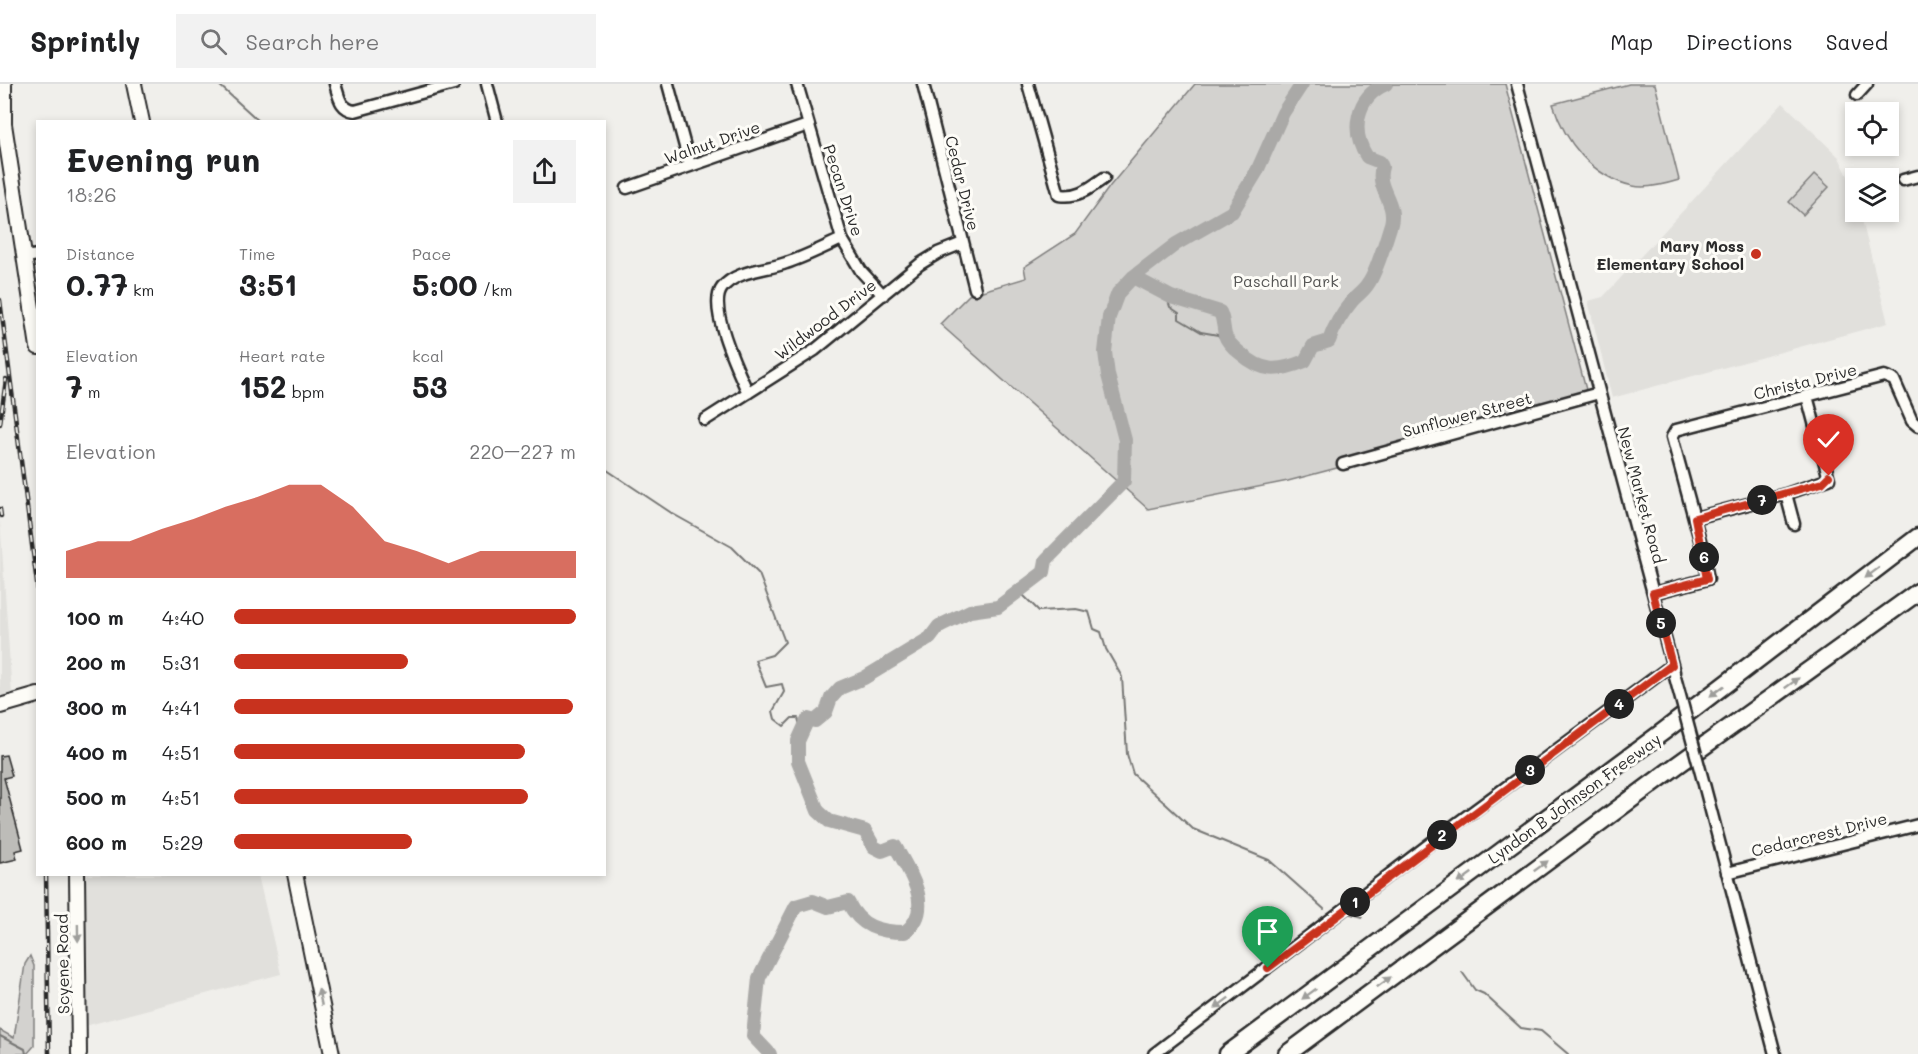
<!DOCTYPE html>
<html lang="en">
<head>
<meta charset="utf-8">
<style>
	:root { --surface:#fff; --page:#f2f2f2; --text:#202124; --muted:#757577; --line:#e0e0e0; --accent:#c8321e }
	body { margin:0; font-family:Mali,sans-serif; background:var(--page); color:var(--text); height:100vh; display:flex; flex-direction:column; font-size:22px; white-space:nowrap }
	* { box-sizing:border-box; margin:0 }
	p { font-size:20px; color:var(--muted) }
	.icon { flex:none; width:33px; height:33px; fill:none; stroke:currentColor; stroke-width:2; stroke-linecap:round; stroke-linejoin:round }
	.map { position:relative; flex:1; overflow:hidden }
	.sheet { position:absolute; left:36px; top:36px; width:570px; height:756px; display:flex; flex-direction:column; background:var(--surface); border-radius:0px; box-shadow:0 3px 9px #0003 }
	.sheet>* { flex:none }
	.controls { position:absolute; left:1845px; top:18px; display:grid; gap:12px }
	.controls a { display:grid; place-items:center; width:54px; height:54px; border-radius:0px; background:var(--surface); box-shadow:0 3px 9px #0003; font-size:30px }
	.pin { position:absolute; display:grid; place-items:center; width:51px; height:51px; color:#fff; margin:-62px -26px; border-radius:50% 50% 50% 0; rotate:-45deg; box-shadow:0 0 6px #0007 }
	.pin .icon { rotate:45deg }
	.km { position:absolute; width:30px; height:30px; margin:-15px; border-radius:50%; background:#222; color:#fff; font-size:16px; line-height:30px; text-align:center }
	.round { display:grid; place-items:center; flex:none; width:63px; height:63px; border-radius:0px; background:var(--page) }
	.head { display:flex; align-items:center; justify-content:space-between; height:102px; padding:0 30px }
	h1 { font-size:33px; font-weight:700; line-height:45px }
	.stats { display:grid; grid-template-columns:repeat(3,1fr); gap:9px; height:102px; padding:6px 30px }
	.stats div { display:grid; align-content:center }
	.stats b { font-size:30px; font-weight:700 }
	.stats small { font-size:16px; font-weight:400 }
	.stats p { font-size:16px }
	.chart { height:168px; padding:12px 30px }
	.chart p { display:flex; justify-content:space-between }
	.chart svg { width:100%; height:108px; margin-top:6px; fill:var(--accent); opacity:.7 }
	ul { padding:0 30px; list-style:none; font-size:20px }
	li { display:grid; grid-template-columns:96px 72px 1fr; align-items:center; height:45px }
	li i { height:15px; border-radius:8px; background:var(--accent) }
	header { display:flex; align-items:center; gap:36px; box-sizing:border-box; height:84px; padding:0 30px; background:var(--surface); border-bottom:2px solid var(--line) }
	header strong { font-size:28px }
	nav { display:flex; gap:33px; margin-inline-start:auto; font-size:21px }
	.search { width:420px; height:54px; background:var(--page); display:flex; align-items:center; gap:15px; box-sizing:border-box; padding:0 21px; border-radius:0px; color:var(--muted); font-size:22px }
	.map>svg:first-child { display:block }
</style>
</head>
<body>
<header>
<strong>Sprintly</strong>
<div class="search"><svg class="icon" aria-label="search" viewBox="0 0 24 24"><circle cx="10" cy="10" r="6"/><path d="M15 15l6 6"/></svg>Search here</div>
<nav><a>Map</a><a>Directions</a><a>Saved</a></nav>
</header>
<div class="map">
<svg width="1918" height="970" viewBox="0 0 1918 970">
	<rect width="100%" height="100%" fill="#f0efeb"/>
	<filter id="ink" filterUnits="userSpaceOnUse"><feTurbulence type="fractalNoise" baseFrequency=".0167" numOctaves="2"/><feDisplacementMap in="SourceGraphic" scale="12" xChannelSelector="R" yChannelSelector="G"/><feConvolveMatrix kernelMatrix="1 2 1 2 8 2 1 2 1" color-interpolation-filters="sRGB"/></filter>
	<g filter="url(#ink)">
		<path fill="#e1e0dc" d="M1783,19L1839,73L1855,107L1856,128H1860L1888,239L1612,314L1588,217L1603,213Z
			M0,436L12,610L0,614Z
			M85,791H258L281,890L85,942Z"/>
		<path fill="#d3d2cf" stroke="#7f7e7d" stroke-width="1.5" d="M1195,0H1505L1589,317L1288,397L1148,425L940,240L969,211L1026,194L1024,183L1075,150L1110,102Z
			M1629,0H1655L1679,96C1666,100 1647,105 1633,102C1592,93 1565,58 1553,20Z
			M1815,90L1829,103L1803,131L1789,118Z
			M30,872L34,882V962L27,970H0V946L14,954L25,880Z"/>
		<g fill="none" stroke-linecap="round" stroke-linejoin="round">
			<path stroke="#777775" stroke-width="2" d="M218,0L260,38
				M1166,210L1170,223L1179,229V235L1201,248L1218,251L1223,257L1231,260
				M604,384L673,430L732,463L759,490L785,558L772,571L755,576L766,603L782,600L784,608L773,627L775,635L784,642L792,634H798L802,649
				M1019,507L1039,527L1076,525L1089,528L1094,545L1101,548L1106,565L1122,593L1127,670L1133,690L1193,745L1269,776L1324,825
				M1347,829L1363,833
				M1462,888L1475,906L1484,910L1521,944L1541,947L1568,970
				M0,952L25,965L26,970"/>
			<path stroke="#aaa9a7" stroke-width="14" d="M1133,193L1171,213L1220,228C1224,237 1223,242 1225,251C1227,258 1235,265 1240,269C1263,289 1278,288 1305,277L1313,262L1329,257C1334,242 1342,229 1352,217C1357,211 1364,207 1368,200C1377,188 1386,155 1391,140C1397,118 1375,104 1382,83L1380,78L1367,73C1350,47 1356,13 1386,0
				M770,970L753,952L759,894L796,822L813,817L828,823L848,818C860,843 879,848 905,848C936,825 909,787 895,762L882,767L874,763L865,747L829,737L818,727L798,677V657L808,635L815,637L826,628L831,614L840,604L864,594L930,554L939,542L970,527L998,523L1044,488L1046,476L1124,397L1125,356L1108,291L1105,268L1109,233L1118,209L1133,193L1176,160L1232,128L1257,87L1283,29L1302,0"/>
		</g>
		<path fill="#bdbcb8" stroke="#2b2b2b" stroke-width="1.5" d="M6,671L12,692L4,694L23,765L15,767L17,775L0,779V672Z"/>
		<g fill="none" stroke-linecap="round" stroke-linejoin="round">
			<g stroke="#2b2b2b" stroke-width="15">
				<path id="minor" d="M335,0C339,13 340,25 355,27L454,0
					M487,0L497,38
					M668,0L690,81
					M797,0L842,155L861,187L883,211
					M923,0L975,205
					M1028,0L1059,111C1078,114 1089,105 1104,94
					M1517,0L1674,588
					M1857,11L1867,0
					M1903,96L1918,92
					M627,104L808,41
					M25,173L38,171
					M748,309C739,289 707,223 722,204C736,186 767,186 786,179C805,173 824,163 842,155
					M705,336L815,266L920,180L938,169L963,159
					M1343,380L1599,309
					M1786,410L1794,440
					M1695,434L1786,410L1829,395L1807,312
					M1653,509L1708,495L1703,467L1672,353L1676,346L1884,292L1894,296L1912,337L1918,342
					M1705,704L1775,970
					M1727,789L1918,741
					M1154,970L1444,749L1672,581"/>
			</g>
			<g stroke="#2b2b2b" stroke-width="18">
				<path id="major" d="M4,0V40L38,263
					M134,0L142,38
					M0,622L38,611
					M77,790L79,970
					M295,790L332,970"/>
			</g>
			<g stroke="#2b2b2b" stroke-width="21">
				<path id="highway" d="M1228,970L1664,647L1918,453
					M1287,970L1676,682L1918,508"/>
			</g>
			<use href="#minor" stroke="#fdfcf7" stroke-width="10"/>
			<use href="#major" stroke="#fdfcf7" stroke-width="14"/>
			<use href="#highway" stroke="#fdfcf7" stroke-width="16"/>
			<g stroke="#2b2b2b" stroke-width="4.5">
				<path id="rail" d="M0,216L38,507
					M0,340L6,295
					M0,425L1,432
					M46,790L49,970"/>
			</g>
			<use href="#rail" stroke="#fdfcf7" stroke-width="2" stroke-dasharray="7" stroke-linecap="butt"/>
			<g stroke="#2b2b2b" stroke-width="15" stroke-linecap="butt">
				<path id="minor-bridge" d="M1675,593L1705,704"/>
			</g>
			<use href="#minor-bridge" stroke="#fdfcf7" stroke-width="10"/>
		</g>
		<defs><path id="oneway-solid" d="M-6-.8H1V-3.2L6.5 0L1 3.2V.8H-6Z" transform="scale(1.5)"/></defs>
		<g fill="#9e9e9b">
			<use href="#oneway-solid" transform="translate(1872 489) rotate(143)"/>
			<use href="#oneway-solid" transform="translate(1792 599) rotate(-36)"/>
			<use href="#oneway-solid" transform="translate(1717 607) rotate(143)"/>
			<use href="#oneway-solid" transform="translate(1541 782) rotate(-36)"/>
			<use href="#oneway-solid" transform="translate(1465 794) rotate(144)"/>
			<use href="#oneway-solid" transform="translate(78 849) rotate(89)"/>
			<use href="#oneway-solid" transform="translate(1384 898) rotate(-36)"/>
			<use href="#oneway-solid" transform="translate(1309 910) rotate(144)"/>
			<use href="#oneway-solid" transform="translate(320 913) rotate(-102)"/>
			<use href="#oneway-solid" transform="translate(1222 919) rotate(143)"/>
		</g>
	</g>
	<g fill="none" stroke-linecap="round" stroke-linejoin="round" filter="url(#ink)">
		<g stroke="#fff" stroke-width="12">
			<path id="route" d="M1268,884L1672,581L1653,509L1707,495L1695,434L1822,399L1829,392"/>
		</g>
		<use href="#route" stroke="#c8321e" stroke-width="8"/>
	</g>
	<circle fill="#c8321e" stroke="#fdfcf7" stroke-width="2" cx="1756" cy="170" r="6"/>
	<g text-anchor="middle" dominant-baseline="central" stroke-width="6" stroke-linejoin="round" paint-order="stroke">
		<g font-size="16" fill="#2b2b2b" stroke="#fdfcf7">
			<text transform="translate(712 58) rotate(-19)">Walnut Drive</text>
			<text transform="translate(963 99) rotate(76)">Cedar Drive</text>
			<text transform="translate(844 106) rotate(72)">Pecan Drive</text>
			<text transform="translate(825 235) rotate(-37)">Wildwood Drive</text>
			<text transform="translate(1805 297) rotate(-14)">Christa Drive</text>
			<text transform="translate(1467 330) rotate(-15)">Sunflower Street</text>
			<text transform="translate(1642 411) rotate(75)">New Market Road</text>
			<text transform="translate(1574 714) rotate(-36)">Lyndon B Johnson Freeway</text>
			<text transform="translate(1819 750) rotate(-14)">Cedarcrest Drive</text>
			<text transform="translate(62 880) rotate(-91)">Scyene Road</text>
		</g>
		<g font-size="16" font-weight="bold" fill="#2b2b2b" stroke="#fdfcf7" text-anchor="end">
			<text x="1744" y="161">Mary Moss<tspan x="1744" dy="18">Elementary School</tspan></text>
		</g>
		<g font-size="16" fill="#555554" stroke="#fdfcf7">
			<text x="1286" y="196">Paschall Park</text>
		</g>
	</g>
</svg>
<div class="controls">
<a><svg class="icon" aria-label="locate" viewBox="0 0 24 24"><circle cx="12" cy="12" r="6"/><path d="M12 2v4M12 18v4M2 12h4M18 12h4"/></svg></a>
<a><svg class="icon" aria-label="layers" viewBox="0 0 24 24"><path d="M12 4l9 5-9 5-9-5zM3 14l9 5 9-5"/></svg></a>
</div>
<div class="pin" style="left:1268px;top:884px;background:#1e9e55"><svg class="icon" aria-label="arrive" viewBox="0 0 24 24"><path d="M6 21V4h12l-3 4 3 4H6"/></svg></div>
<div class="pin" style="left:1829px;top:392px;background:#d93025"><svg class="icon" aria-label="check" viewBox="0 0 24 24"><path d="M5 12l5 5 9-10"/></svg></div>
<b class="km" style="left:1355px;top:818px">1</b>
<b class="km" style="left:1442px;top:751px">2</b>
<b class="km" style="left:1530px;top:686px">3</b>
<b class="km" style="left:1619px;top:620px">4</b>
<b class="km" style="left:1661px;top:539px">5</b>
<b class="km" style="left:1704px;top:473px">6</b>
<b class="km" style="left:1762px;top:416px">7</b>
<section class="sheet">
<div class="head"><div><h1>Evening run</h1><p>18:26</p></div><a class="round"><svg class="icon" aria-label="share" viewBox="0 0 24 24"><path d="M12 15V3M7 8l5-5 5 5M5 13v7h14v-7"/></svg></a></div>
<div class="stats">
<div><p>Distance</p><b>0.77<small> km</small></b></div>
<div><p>Time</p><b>3:51</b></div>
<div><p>Pace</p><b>5:00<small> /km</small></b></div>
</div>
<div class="stats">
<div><p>Elevation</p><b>7<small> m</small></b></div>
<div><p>Heart rate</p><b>152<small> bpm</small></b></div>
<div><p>kcal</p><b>53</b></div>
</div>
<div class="chart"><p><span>Elevation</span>220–227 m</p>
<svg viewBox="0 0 160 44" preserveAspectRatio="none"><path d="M0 44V33L10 29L20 29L30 24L40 20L50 15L60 11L70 6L80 6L90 15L100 29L110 33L120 38L130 33L140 33L150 33L160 33V44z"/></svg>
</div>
<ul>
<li><b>100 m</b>4:40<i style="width:100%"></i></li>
<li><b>200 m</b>5:31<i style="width:51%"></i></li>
<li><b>300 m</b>4:41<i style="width:99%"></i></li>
<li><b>400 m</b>4:51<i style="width:85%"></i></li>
<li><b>500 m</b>4:51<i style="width:86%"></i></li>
<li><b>600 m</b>5:29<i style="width:52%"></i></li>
</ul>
</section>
</div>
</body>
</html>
